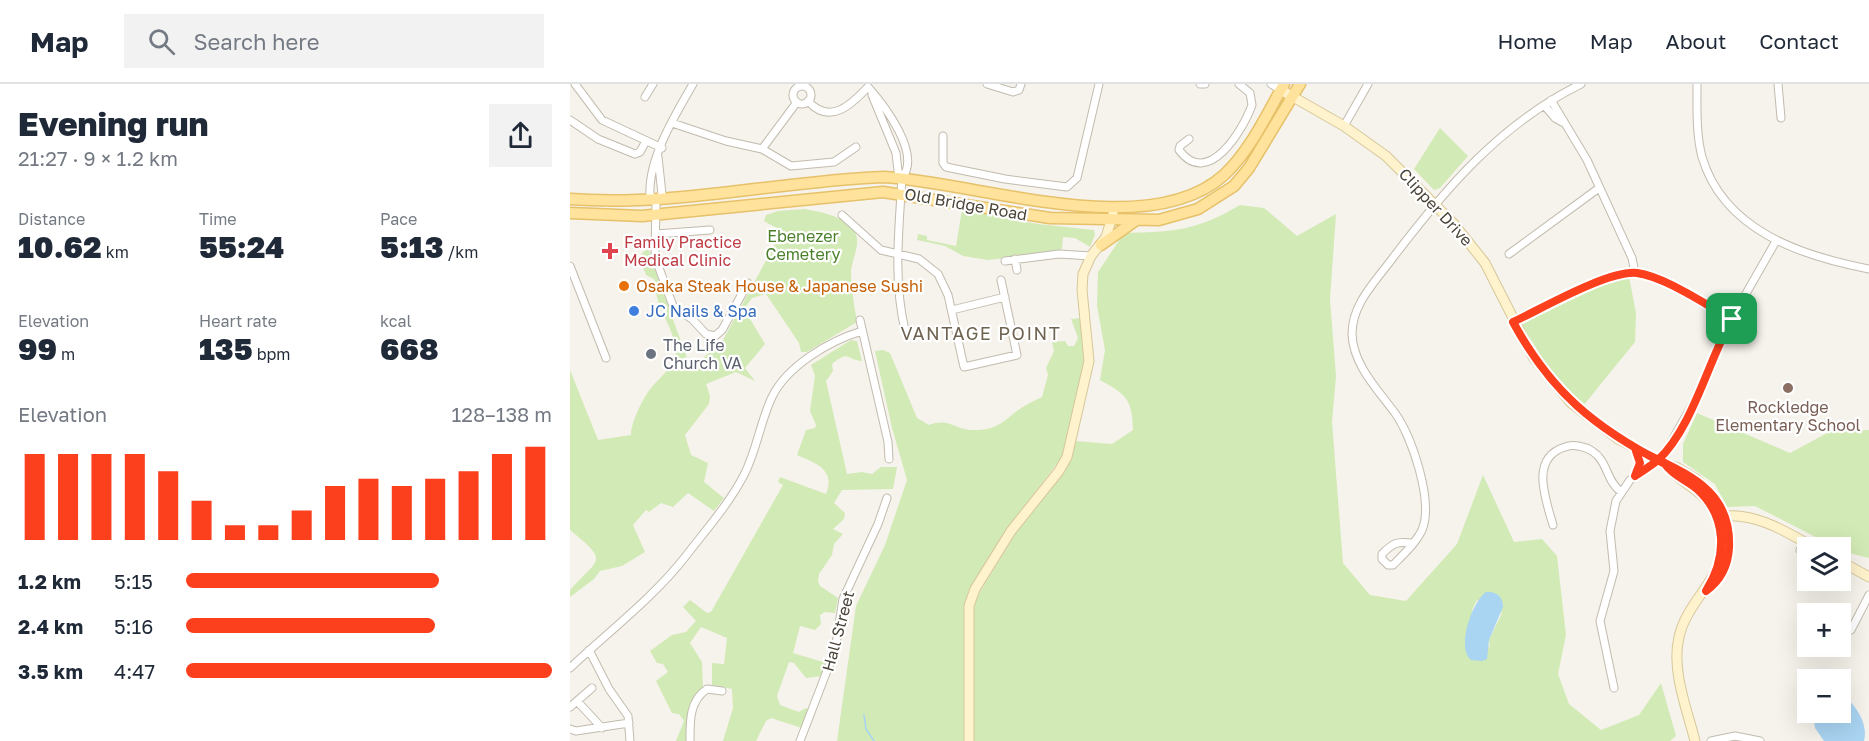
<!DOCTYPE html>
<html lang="en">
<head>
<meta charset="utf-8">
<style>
	:root { --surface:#fff; --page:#f2f2f3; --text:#1f2937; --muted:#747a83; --line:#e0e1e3; --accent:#fc3f1d }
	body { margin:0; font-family:"Golos Text",sans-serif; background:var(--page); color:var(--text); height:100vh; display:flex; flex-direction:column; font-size:22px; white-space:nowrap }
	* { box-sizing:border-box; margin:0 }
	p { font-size:20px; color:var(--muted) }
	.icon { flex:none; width:33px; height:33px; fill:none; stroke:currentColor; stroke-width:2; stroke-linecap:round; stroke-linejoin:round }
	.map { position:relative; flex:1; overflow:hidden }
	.details { display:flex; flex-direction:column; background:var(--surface); width:570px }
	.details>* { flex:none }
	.fabs { position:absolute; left:1227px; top:453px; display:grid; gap:12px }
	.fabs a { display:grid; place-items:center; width:54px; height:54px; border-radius:0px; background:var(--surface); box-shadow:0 6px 24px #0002; font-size:30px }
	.pin { position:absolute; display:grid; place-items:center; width:51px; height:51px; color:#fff; margin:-26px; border-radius:12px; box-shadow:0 3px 9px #0006 }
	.round { display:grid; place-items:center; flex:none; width:63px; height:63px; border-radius:0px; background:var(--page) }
	.summary { display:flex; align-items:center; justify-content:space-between; height:102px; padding:0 18px }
	h1 { font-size:33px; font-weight:800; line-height:45px }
	.metrics { display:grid; grid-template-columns:repeat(3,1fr); gap:9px; height:102px; padding:6px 18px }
	.metrics div { display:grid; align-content:center }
	.metrics b { font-size:30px; font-weight:800 }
	.metrics small { font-size:16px; font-weight:400 }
	.metrics p { font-size:16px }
	.chart { height:168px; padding:12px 18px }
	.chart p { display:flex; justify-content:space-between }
	.chart svg { width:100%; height:108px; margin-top:6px; stroke:var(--accent); stroke-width:6 }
	ul { padding:0 18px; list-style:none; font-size:20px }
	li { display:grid; grid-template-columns:96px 72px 1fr; align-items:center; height:45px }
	li i { height:15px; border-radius:8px; background:var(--accent) }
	header { display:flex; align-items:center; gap:36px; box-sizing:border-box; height:84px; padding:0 30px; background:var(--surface); border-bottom:2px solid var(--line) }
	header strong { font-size:28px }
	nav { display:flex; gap:33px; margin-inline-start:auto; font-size:21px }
	.search { width:420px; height:54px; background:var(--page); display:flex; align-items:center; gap:15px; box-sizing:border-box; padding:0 21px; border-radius:0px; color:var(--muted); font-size:22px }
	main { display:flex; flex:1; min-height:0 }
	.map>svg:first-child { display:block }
</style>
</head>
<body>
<header>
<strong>Map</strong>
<div class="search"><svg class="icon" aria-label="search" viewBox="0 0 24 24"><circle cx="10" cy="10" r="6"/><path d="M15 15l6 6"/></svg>Search here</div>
<nav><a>Home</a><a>Map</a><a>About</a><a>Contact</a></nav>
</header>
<main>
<section class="details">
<div class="summary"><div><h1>Evening run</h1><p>21:27 · 9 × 1.2 km</p></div><a class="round"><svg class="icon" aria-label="share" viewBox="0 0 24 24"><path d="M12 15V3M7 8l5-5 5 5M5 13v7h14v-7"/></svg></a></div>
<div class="metrics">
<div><p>Distance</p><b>10.62<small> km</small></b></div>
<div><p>Time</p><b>55:24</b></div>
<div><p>Pace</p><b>5:13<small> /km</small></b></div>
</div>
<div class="metrics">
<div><p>Elevation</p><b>99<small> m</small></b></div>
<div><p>Heart rate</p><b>135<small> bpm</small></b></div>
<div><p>kcal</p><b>668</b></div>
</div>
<div class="chart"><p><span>Elevation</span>128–138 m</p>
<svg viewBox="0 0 160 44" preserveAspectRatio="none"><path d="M5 44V9M15 44V9M25 44V9M35 44V9M45 44V16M55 44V28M65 44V38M75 44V38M85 44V32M95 44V22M105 44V19M115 44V22M125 44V19M135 44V16M145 44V9M155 44V6"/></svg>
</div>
<ul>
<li><b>1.2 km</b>5:15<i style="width:69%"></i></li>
<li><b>2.4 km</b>5:16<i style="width:68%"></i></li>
<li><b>3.5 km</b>4:47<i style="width:100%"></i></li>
</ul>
</section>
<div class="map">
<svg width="1299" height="657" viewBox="0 0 1299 657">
	<rect width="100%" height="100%" fill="#f6f3ec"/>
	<path fill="#d2eab5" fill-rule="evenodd" d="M870,44L898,72L870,104L864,106L844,85Z
		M670,121L694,124L727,152L766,130L760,215L766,292L762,338L773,479L800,511L836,517L887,460L913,391L944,458L972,455L987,472L996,551L988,590L999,620L1031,646L1069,631L1091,599L1106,652L1100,657H404L402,526L405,516L454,436L494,388L505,357L542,360L563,346C562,315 557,311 530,296L535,266L527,222L528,188L554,149C603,148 626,147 670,121ZM907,516L932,529L919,556L920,565L902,526Z
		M234,125C250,128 285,133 287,155C288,165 282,177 281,187C281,204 284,221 287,238L237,268H231L229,259L196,210L182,214L174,225L195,260L175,284L185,297L166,288L136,300L140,312L139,320L115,351L121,371L138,379L134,398L154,414L144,427L118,409L103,423L91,419L79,428L76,426L63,441L75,468L52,482L30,487L24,495L0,513V506C29,473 40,479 0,446V286L28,356L61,351C61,338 73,314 81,304C89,294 103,284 105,271C108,251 91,232 87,213C85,207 87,202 84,195L76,191L69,173L79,162L80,172L121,285L153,256L212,147L194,137L196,131L208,127Z
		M392,126L468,140L524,146L525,151L520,163L505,154L493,153L492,165L481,169L418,176L393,172L375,162L347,156L348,150L357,152V156L386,162Z
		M1059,193L1066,229L1065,258L1013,322L974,278L952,240L1042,196Z
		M512,234L515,276L492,373L435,448L399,507L395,519L394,657H267L286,522L315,461L337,396L322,344L305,267L313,266L320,269L347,334L359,341C381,333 385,347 405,346C423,346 430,341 443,330C451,323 462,318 472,313L478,291L476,284L484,267L482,258L495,257L498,262H504L508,254L501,235Z
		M281,256L287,257L292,277C276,276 280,265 262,280L263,287L256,297L277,390L292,388L302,390L311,383H327L323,405L272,406L264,419L275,429L274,435L263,445L273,450L264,460L262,471L249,490L248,497L250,502L268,514L265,529L255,528L250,531L251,540L245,546L230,542L223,569L256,579L252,592L236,594L224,579L219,578L207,612L210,621L229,628L236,624L240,626L232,644L201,634L196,637L186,657H153L163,624L162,605L142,601V579L154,580L157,554L131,543L120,559L132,578L133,604C115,619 119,636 117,657H106L114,637L109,630L102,629L86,597L98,588L93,580L87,579L80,567L102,551L116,548L126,537L113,523L120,516L137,529L141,528L213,401L208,398L210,393L256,410C266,386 246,379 227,371L236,346L245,344L246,341L240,327L245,292L241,281Z
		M1127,329L1220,369L1261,347L1299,346V474L1271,467L1270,464L1265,463L1185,422L1157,423L1145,400L1113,378V360Z"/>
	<path fill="#a9d4f2" d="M916,508C927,507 933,513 933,523L919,556L917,575L912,577L901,576C886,564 902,518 916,508Z
		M1271,608C1284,620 1299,638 1294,657H1254L1245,644L1243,629L1270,628Z"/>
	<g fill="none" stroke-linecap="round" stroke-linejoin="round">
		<path stroke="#a9d4f2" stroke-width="1.5" d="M294,631L296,645L304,657"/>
		<g stroke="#c2bbae" stroke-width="9">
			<path id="street" d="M5,0L32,36L92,64
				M417,0L443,8L449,6L451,0
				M630,0H635
				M701,0L711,6
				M1127,0C1127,24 1126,50 1132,73C1154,147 1232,172 1299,185
				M1208,0L1211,34
				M223 11a9 9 0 1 1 18 0a9 9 0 1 1-18 0Z
				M298,3C314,21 352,70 332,94C329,145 323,196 335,246
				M302,11L326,69L328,87L332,94
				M75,13L83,0
				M981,16L1017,76L1062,174L1065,189
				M238,17C260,42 282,20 298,3
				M974,21L985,34L992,38
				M0,36L28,55L65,70L70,68L76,57
				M102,39L156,57L192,65L221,82L264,78L286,63
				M774,42L798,0
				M373,52V79L376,83L435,95L497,103L507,94L529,0
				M619,55L610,62L609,66C638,105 673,46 682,21L680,9L669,0
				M192,65L227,18
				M88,73L92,110L86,117L85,173L103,222L122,235L136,250L145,252L152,246L178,199
				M86,116L80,111C78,75 105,31 123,0
				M272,131L311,166L349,175L368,190L378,211L394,283L447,271L431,196
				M86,150L140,146
				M939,170L1029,104
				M445,175L447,186
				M435,177L489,170L521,172
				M0,182L36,274
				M382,226L435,213
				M290,236L318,358L319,375
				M943,238C972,225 1037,186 1067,189C1095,193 1136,221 1162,235
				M983,441C976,416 959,374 995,363C1003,360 1014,362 1022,367C1038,377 1036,397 1051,408
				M1234,458L1230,466L1238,471
				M842,459C827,457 823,459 812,470V475L818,481H823C833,471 846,459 852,446C864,418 842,353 825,329C808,306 783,281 782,250C782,220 805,198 822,175C875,105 930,40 1011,0
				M1281,546L1299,511
				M19,566L39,605L58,632L60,657
				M0,584C37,549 85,512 115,473C135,447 159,420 174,391C187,366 190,338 202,313C217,282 259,257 292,247
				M1044,604L1030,537L1044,487L1040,447L1046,417L1060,396L1087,376L1099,362L1130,307L1157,243L1206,157
				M7,617L32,644
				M0,623L22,604
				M0,645L6,647L59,639
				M120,657C120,638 119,617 137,605L152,607
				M230,657L265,566L273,515L308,440L317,414
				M1141,657L1165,652L1190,657"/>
		</g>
		<g stroke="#d6c79b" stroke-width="11">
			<path id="secondary" d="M711,6L774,42L816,72L884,140L915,179L963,273L1001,319L1048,355L1095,380L1106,383L1126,395L1141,409L1154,432L1159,463L1152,490L1136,507
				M1065,365L1070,379L1065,392
				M1095,380C1109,399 1132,404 1144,427C1174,485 1119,507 1109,553C1101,586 1117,625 1125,657
				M1149,433C1182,426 1217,448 1245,464
				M1270,477L1299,493
				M399,657V522L405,505L441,447L489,387L497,373L519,277L512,206L513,190L521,172L536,153L543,130"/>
		</g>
		<g stroke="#e6c16a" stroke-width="13">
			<path id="primary" d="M0,115C106,123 208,97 314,93C407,98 577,160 654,91C680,67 697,30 714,0
				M0,129L72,132L313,108L480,134L589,136L628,125L664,102L679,84L730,0
				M531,161L565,137"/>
		</g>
		<use href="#street" stroke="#fff" stroke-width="7"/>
		<use href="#secondary" stroke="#fff3cd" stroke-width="9"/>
		<use href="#primary" stroke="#ffe39c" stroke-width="10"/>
	</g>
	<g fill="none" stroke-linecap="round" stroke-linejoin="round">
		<g stroke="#fff" stroke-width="12">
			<path id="route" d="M1162,235C1138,277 1123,343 1088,376C1081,382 1072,387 1065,392L1070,379L1065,364C1109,388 1162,401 1159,464C1158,482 1151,496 1136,507C1157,474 1158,433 1127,405C1117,396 1103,392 1095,380C1025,344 981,308 943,238C971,225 1038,186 1067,189C1096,193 1136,221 1162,235"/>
		</g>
		<use href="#route" stroke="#fc3f1d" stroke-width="8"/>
	</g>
	<path fill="#e0444e" stroke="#fff" stroke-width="2" d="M37 158h6v6h6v6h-6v6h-6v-6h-6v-6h6z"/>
	<circle fill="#e8710a" stroke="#fff" stroke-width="2" cx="54" cy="202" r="6"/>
	<circle fill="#3f7fe0" stroke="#fff" stroke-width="2" cx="64" cy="227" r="6"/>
	<circle fill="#6b7280" stroke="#fff" stroke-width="2" cx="81" cy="270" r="6"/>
	<circle fill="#8d6e63" stroke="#fff" stroke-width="2" cx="1218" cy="304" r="6"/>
	<g text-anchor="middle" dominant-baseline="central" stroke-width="4.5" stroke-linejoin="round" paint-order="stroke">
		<g font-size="16" fill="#4b4439" stroke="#fff">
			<text transform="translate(396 120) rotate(10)">Old Bridge Road</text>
			<text transform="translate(866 123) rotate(47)">Clipper Drive</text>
			<text transform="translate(268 547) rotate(-75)">Hall Street</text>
		</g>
		<g font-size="16" fill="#4a7f2a" stroke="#fff">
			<text x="233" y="152">Ebenezer<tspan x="233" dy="18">Cemetery</tspan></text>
		</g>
		<g font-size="16" fill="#be3a42" stroke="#fff" text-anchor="start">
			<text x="54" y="158">Family Practice<tspan x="54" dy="18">Medical Clinic</tspan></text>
		</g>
		<g font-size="16" fill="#c56008" stroke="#fff" text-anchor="start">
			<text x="66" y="202">Osaka Steak House &amp; Japanese Sushi</text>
		</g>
		<g font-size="16" fill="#366cbe" stroke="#fff" text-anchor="start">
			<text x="76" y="227">JC Nails &amp; Spa</text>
		</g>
		<g font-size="16" fill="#5b616d" stroke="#fff" text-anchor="start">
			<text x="93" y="261">The Life<tspan x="93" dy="18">Church VA</tspan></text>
		</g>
		<g font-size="16" fill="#785e54" stroke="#fff">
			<text x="1218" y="323">Rockledge<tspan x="1218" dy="18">Elementary School</tspan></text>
		</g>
		<g font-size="18" letter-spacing="1.5" fill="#6e6250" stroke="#fff">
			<text x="411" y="249">VANTAGE POINT</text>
		</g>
	</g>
</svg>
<div class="fabs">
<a><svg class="icon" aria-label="layers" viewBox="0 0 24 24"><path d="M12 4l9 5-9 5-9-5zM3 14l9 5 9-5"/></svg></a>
<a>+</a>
<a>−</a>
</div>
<div class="pin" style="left:1162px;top:235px;background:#1e9e55"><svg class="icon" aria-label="arrive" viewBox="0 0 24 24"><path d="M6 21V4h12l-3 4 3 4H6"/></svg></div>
</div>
</main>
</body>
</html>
